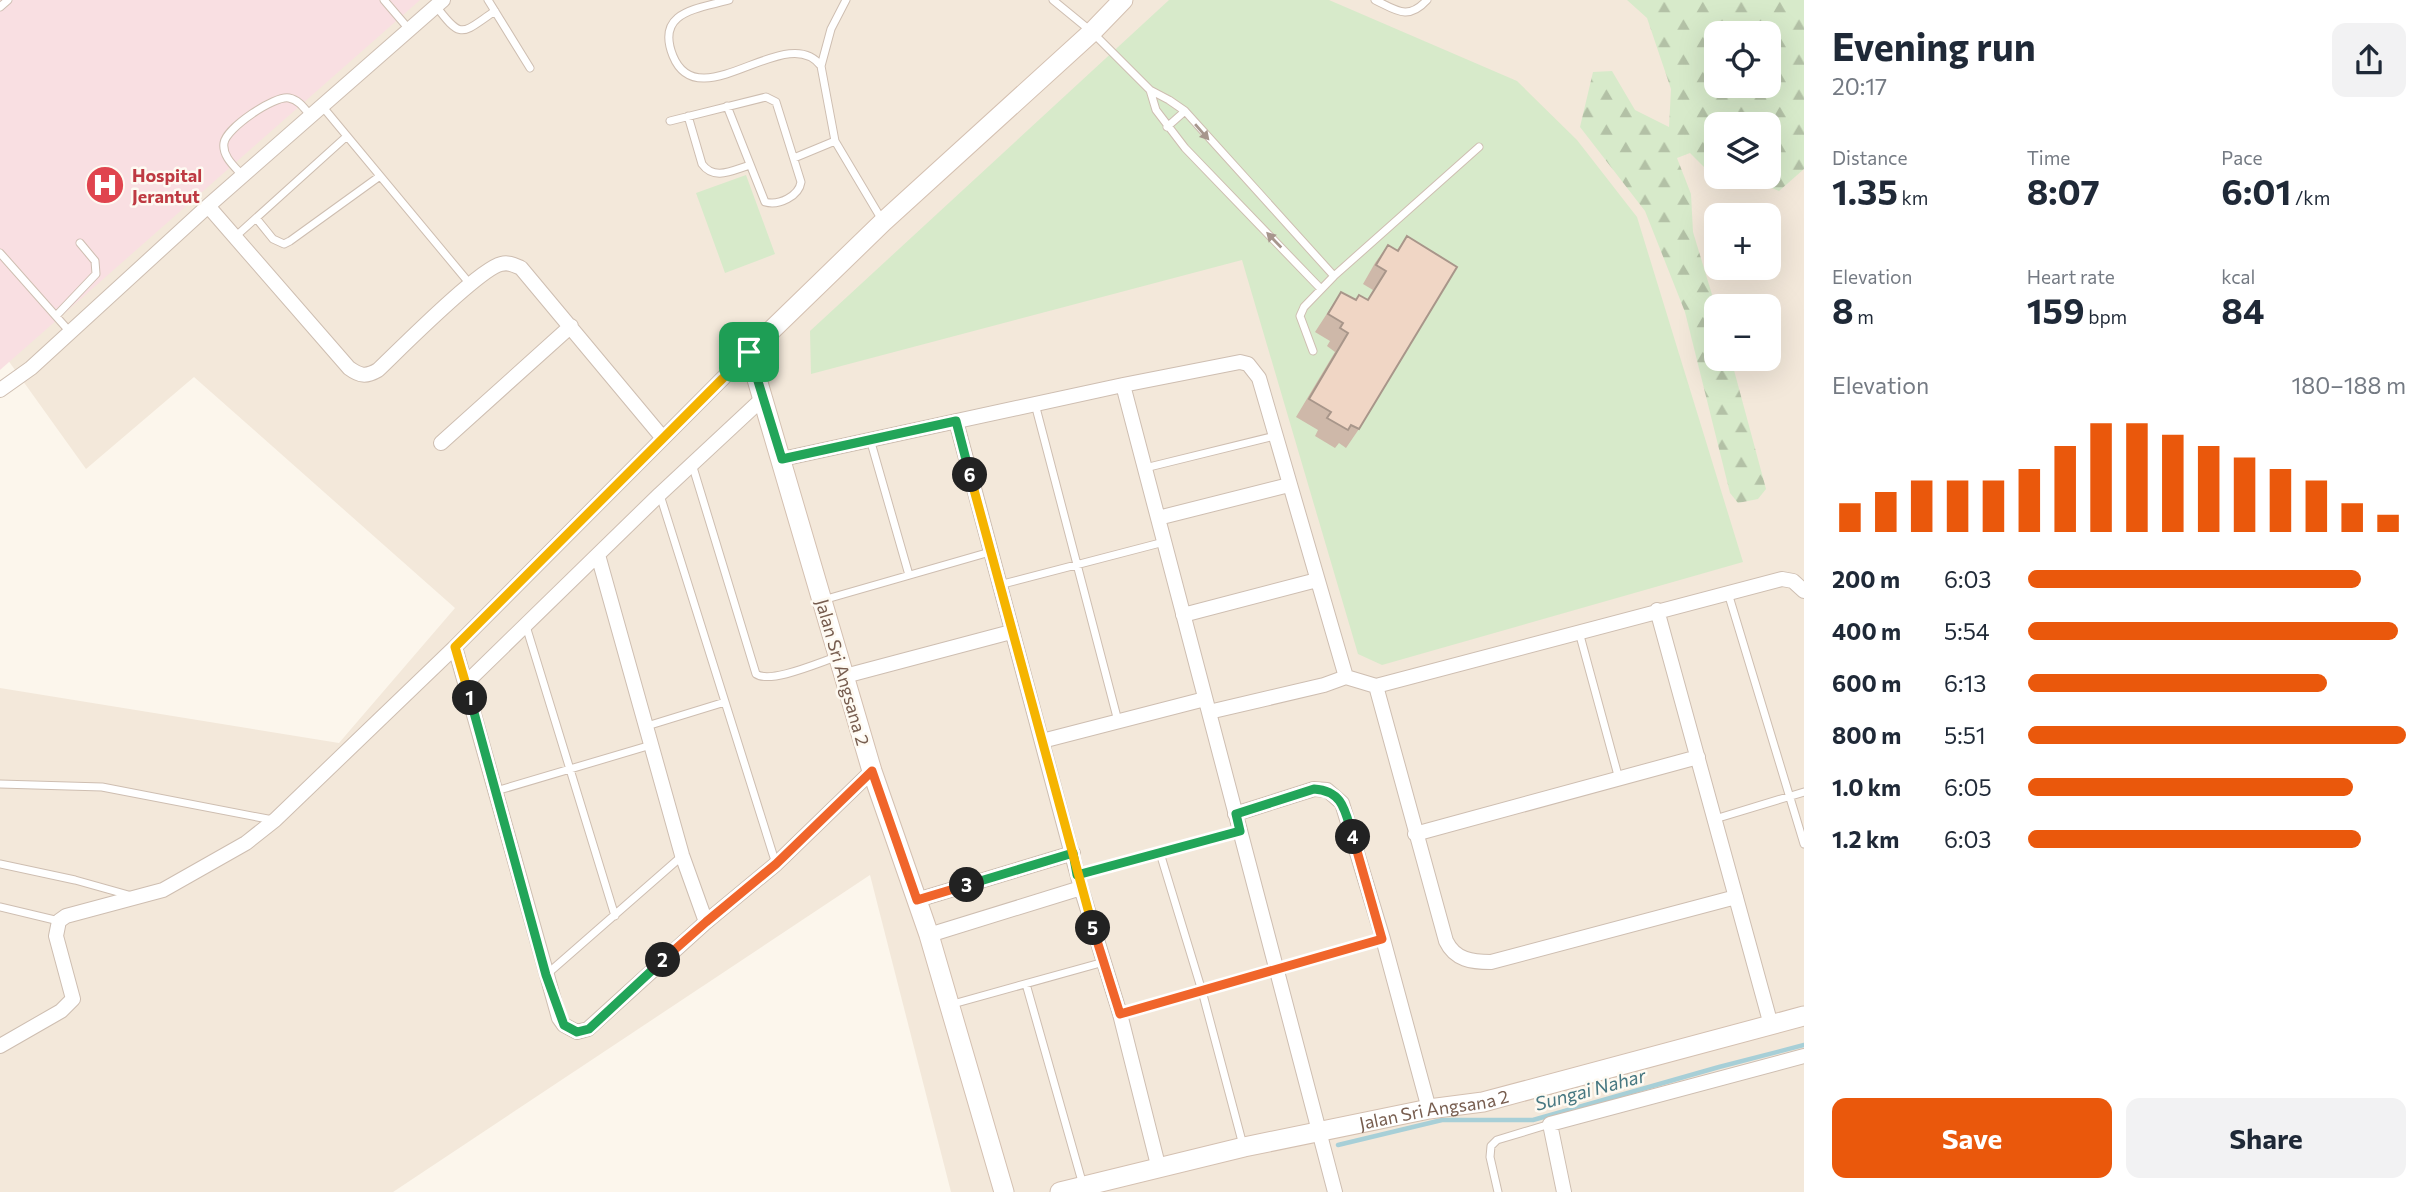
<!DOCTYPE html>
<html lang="en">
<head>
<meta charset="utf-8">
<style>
	:root { --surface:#fff; --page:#f2f2f3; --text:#1f2937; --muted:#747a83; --accent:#ea580c }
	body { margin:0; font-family:Commissioner,sans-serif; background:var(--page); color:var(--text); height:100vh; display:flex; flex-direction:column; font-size:26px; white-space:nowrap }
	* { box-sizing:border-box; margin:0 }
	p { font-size:23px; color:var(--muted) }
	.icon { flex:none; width:38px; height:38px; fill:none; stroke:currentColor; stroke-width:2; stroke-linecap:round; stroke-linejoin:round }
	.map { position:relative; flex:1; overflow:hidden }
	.panel { display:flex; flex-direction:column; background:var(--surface); width:630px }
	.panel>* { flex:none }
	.controls { position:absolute; left:1704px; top:21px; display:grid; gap:14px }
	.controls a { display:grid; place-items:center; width:77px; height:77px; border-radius:14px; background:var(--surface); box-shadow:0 7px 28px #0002; font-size:35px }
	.pin { position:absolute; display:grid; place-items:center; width:60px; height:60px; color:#fff; margin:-30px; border-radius:14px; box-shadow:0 4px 10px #0006 }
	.km { position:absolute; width:35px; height:35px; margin:-18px; border-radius:50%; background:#222; color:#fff; font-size:19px; line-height:35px; text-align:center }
	.round { display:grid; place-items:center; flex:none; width:74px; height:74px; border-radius:14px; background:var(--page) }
	.headline { display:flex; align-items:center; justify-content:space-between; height:119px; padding:0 28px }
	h1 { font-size:38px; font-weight:700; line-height:52px }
	.figures { display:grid; grid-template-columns:repeat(3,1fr); gap:10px; height:119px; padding:7px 28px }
	.figures div { display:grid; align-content:center }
	.figures b { font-size:35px; font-weight:700 }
	.figures small { font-size:19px; font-weight:400 }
	.figures p { font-size:19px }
	.chart { height:196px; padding:14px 28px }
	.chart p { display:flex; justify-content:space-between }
	.chart svg { width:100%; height:126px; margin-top:7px; stroke:var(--accent); stroke-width:6 }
	.primary-button { display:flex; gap:14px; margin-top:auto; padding:14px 28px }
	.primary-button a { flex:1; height:80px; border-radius:14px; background:var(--accent); color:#fff; font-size:28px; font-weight:700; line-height:80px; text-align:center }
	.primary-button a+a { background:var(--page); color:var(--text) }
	ul { padding:0 28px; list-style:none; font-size:23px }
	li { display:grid; grid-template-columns:112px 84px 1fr; align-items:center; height:52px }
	li i { height:18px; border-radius:9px; background:var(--accent) }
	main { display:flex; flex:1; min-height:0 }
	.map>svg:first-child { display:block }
</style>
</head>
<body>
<main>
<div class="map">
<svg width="1804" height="1192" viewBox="0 0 1804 1192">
	<defs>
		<pattern id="forest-firs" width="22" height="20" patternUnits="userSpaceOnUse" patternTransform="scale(1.75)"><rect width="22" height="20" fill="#d7eaca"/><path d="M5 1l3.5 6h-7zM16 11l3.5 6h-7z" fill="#b3c1a6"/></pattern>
	</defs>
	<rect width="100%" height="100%" fill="#fcf6ec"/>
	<path fill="#f3e8da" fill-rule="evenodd" d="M0,0H1804V1192H951L870,875L393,1192H0V688L339,743L455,608L194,377L86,469L0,349ZM1717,33H1769V86H1717ZM1717,124H1769V177H1717ZM1717,215H1769V268H1717ZM1717,306H1769V359H1717Z"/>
	<path fill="#f9dfe2" d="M0,0H420L0,370Z"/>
	<path fill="#d7eaca" d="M1169,0H1329L1517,81L1577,140L1637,217L1743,562L1382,665L1358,654L1242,260L811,374L810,331Z
		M746,175L775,254L725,273L696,193Z"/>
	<path fill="url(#forest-firs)" fill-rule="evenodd" d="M1627,0H1804V169L1779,191L1767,186L1764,177H1769V124H1717V163L1706,169L1690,153L1677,158L1691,194L1693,232L1717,311V359H1731L1766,489L1758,499L1738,503L1730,493L1685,312L1645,211L1580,127L1593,72L1612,71L1635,110L1669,127L1671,89L1647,18ZM1717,33H1769V86H1717Z"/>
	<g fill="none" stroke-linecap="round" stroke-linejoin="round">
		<path stroke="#a7cfd7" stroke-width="4.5" d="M1338,1145L1442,1120H1533L1719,1067L1804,1045"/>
		<g stroke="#cebeb1" stroke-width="9">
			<path id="lane" d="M384,0L408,28
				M488,0L530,68
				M729,0C698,9 655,11 673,56C699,120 787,20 821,66L835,141L882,220
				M1053,0L1092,32L1150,90L1169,100L1185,111L1334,276
				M1375,0C1396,10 1408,21 1427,0
				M436,6C462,41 462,33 495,11
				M0,7L8,0
				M821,66L831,29L846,0
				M1150,90L1156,110L1185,148L1321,289
				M322,106L470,284
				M688,116L702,164C714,181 733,170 750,165
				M670,121L766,97L776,102L801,182C799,196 779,206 765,202L727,106
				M1167,127L1185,111
				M794,158L835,141
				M242,175C234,166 222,156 224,143C226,128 275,95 289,98C299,100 304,108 310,115
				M256,218L273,239L284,244L290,241L380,176
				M235,237L347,136
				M0,253L70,332
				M56,316L96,274L95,261L80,243
				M1313,351L1300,316L1304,307L1334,276L1479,147
				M1035,404L1118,721
				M870,439L909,575
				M692,464L756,674C770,684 818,663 836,657
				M1145,468L1275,436
				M660,495L776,864
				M999,585L1164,542
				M1728,593L1804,844
				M823,600L990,552
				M526,626L615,916
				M1579,632L1619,779
				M647,726L725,702
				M0,784L102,787L273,820
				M496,791L651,745
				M1715,819L1804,792
				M1160,853L1202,991L1243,1145
				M0,864L75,880L132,896
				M1078,875L1240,831
				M0,907L59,921
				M546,975L682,856
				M1026,984L1083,1185
				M953,1004L1104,962
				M1120,1014L1383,939
				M1498,1192L1490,1157L1491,1146L1497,1140L1550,1124"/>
		</g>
		<g stroke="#cebeb1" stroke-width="16">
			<path id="street" d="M208,206L349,368C360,376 366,377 378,370C399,350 479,269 501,264C509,262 514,265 521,268L662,437
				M1123,385L1335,1192
				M0,390L31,368L208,206L443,0
				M956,421L1081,888L1120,1014L1159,1169
				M441,443L571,326
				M782,459L1123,385L1240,362L1248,364L1259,378L1346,677L1376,686L1782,579L1793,581L1804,591
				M1158,518L1289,485
				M598,555L682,855L706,922
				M1657,610L1771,1025
				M1183,615L1317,580
				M455,647L559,1018L564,1025L577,1032L588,1029L706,922L776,864L872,771
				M845,676L1011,632
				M466,683L660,494L763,398
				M1376,686L1446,941C1455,960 1472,962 1491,962L1736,897
				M1209,712L1324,685L1346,677
				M1042,741L1205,699
				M1235,814L1314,789L1327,790L1342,803L1383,939L1429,1109
				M1415,834L1698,757
				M917,900L1073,853
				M929,935L1081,888
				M0,1046L61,1011L73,999L56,936L59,921L66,916L163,890L246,843L275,820L455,647L749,352
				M1564,1192L1550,1124L1804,1056"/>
		</g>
		<g stroke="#d4c0b1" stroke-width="21">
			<g id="secondary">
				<path d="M1004,1192L929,935L872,771L749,352L883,222L1092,32L1123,0"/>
				<path id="s1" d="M1060,1192L1244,1147L1429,1109L1483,1102L1804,1016"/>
			</g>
		</g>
		<use href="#lane" stroke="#fff" stroke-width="7"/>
		<use href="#street" stroke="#fff" stroke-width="14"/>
		<use href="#secondary" stroke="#fff" stroke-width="19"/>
	</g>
	<path fill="#ceb8a9" d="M1407,236L1359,429L1346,448L1339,443L1335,448L1315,436L1318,430L1296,417L1335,352L1327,346L1330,341L1315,332L1341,292L1356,300H1367L1373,290L1363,284L1375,263L1388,245L1397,250Z"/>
	<path fill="#f0d6c5" stroke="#a8968a" stroke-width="2" d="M1407,236L1457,267L1359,429L1351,425L1348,430L1327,418L1331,412L1309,399L1348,333L1340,328L1343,323L1328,314L1341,292L1356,300L1359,295L1368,300L1386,271L1376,265L1388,245L1398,251Z"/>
	<defs><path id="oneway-solid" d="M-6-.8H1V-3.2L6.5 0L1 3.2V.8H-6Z" transform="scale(1.75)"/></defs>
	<g fill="#a7968d">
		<use href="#oneway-solid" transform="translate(1202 132) rotate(49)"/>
		<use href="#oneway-solid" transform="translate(1274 240) rotate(-134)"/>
	</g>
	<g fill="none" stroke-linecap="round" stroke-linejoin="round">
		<g stroke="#fff" stroke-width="14">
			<path id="split-1" d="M470,698L455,647L749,352"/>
		</g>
		<g stroke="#fff" stroke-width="14">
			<path id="split-2" d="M470,698L546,975L564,1025L577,1032L589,1029L663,960"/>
		</g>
		<g stroke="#fff" stroke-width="14">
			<path id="split-3" d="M663,960L706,922L776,864L872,771L917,900L967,885"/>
		</g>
		<g stroke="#fff" stroke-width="14">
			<path id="split-4" d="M967,885L1073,853L1077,875L1240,831L1236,814L1314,789C1344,791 1345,812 1353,837"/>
		</g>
		<g stroke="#fff" stroke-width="14">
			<path id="split-5" d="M1093,928L1120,1014L1382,939L1353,837"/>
		</g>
		<g stroke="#fff" stroke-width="14">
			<path id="split-6" d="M970,475L1093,928"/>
		</g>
		<g stroke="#fff" stroke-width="14">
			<path id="split-7" d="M749,352L782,459L956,421L970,475"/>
		</g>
		<use href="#split-1" stroke="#f5b400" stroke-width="9"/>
		<use href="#split-2" stroke="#22a559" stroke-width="9"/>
		<use href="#split-3" stroke="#f0652b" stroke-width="9"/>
		<use href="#split-4" stroke="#22a559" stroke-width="9"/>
		<use href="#split-5" stroke="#f0652b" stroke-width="9"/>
		<use href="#split-6" stroke="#f5b400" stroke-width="9"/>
		<use href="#split-7" stroke="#22a559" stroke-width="9"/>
	</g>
	<defs>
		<g id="hospital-disc" transform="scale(2.0125)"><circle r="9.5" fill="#e0444e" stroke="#fefaf2"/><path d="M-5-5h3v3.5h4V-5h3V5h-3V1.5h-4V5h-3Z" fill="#fff"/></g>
	</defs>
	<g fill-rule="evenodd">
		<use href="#hospital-disc" x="105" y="185"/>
	</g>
	<g text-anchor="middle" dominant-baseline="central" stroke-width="5" stroke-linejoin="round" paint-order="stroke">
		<g font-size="18" font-weight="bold" fill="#be3a42" stroke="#fefaf2" text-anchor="start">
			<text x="132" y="175">Hospital<tspan x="132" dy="21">Jerantut</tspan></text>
		</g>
		<g font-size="18" fill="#775d4f" stroke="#fefaf2">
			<text transform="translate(843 672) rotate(74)">Jalan Sri Angsana 2</text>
			<text stroke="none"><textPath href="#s1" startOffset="383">Jalan Sri Angsana 2</textPath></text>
		</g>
		<g font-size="19" font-style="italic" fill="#467781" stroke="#fefaf2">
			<text transform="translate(1590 1089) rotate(-15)">Sungai Nahar</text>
		</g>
	</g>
</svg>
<div class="controls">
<a><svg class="icon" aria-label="locate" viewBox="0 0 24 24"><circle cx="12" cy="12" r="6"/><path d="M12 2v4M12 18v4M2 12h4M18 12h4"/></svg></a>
<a><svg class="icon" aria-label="layers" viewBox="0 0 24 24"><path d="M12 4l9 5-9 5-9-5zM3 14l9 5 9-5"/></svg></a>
<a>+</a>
<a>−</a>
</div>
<div class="pin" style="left:749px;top:352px;background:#1e9e55"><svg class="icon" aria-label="arrive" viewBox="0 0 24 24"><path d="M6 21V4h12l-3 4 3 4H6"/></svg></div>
<b class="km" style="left:470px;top:698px">1</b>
<b class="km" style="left:663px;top:960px">2</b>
<b class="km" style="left:967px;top:885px">3</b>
<b class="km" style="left:1353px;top:837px">4</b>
<b class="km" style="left:1093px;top:928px">5</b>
<b class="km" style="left:970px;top:475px">6</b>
</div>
<section class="panel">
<div class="headline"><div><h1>Evening run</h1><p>20:17</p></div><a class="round"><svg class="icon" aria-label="share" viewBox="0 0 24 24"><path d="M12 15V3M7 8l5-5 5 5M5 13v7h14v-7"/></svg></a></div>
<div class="figures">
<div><p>Distance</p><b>1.35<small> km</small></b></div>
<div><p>Time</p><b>8:07</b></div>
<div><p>Pace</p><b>6:01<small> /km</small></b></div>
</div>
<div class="figures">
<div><p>Elevation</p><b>8<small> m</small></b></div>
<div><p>Heart rate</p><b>159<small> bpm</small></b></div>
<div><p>kcal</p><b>84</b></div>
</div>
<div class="chart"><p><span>Elevation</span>180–188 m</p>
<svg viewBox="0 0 160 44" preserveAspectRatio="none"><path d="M5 44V34M15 44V30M25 44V26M35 44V26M45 44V26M55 44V22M65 44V14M75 44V6M85 44V6M95 44V10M105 44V14M115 44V18M125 44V22M135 44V26M145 44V34M155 44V38"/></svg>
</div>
<ul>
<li><b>200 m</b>6:03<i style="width:88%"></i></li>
<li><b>400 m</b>5:54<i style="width:98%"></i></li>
<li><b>600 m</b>6:13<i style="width:79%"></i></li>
<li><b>800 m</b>5:51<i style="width:100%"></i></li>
<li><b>1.0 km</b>6:05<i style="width:86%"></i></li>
<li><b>1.2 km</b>6:03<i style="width:88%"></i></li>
</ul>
<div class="primary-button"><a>Save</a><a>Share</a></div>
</section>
</main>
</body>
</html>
